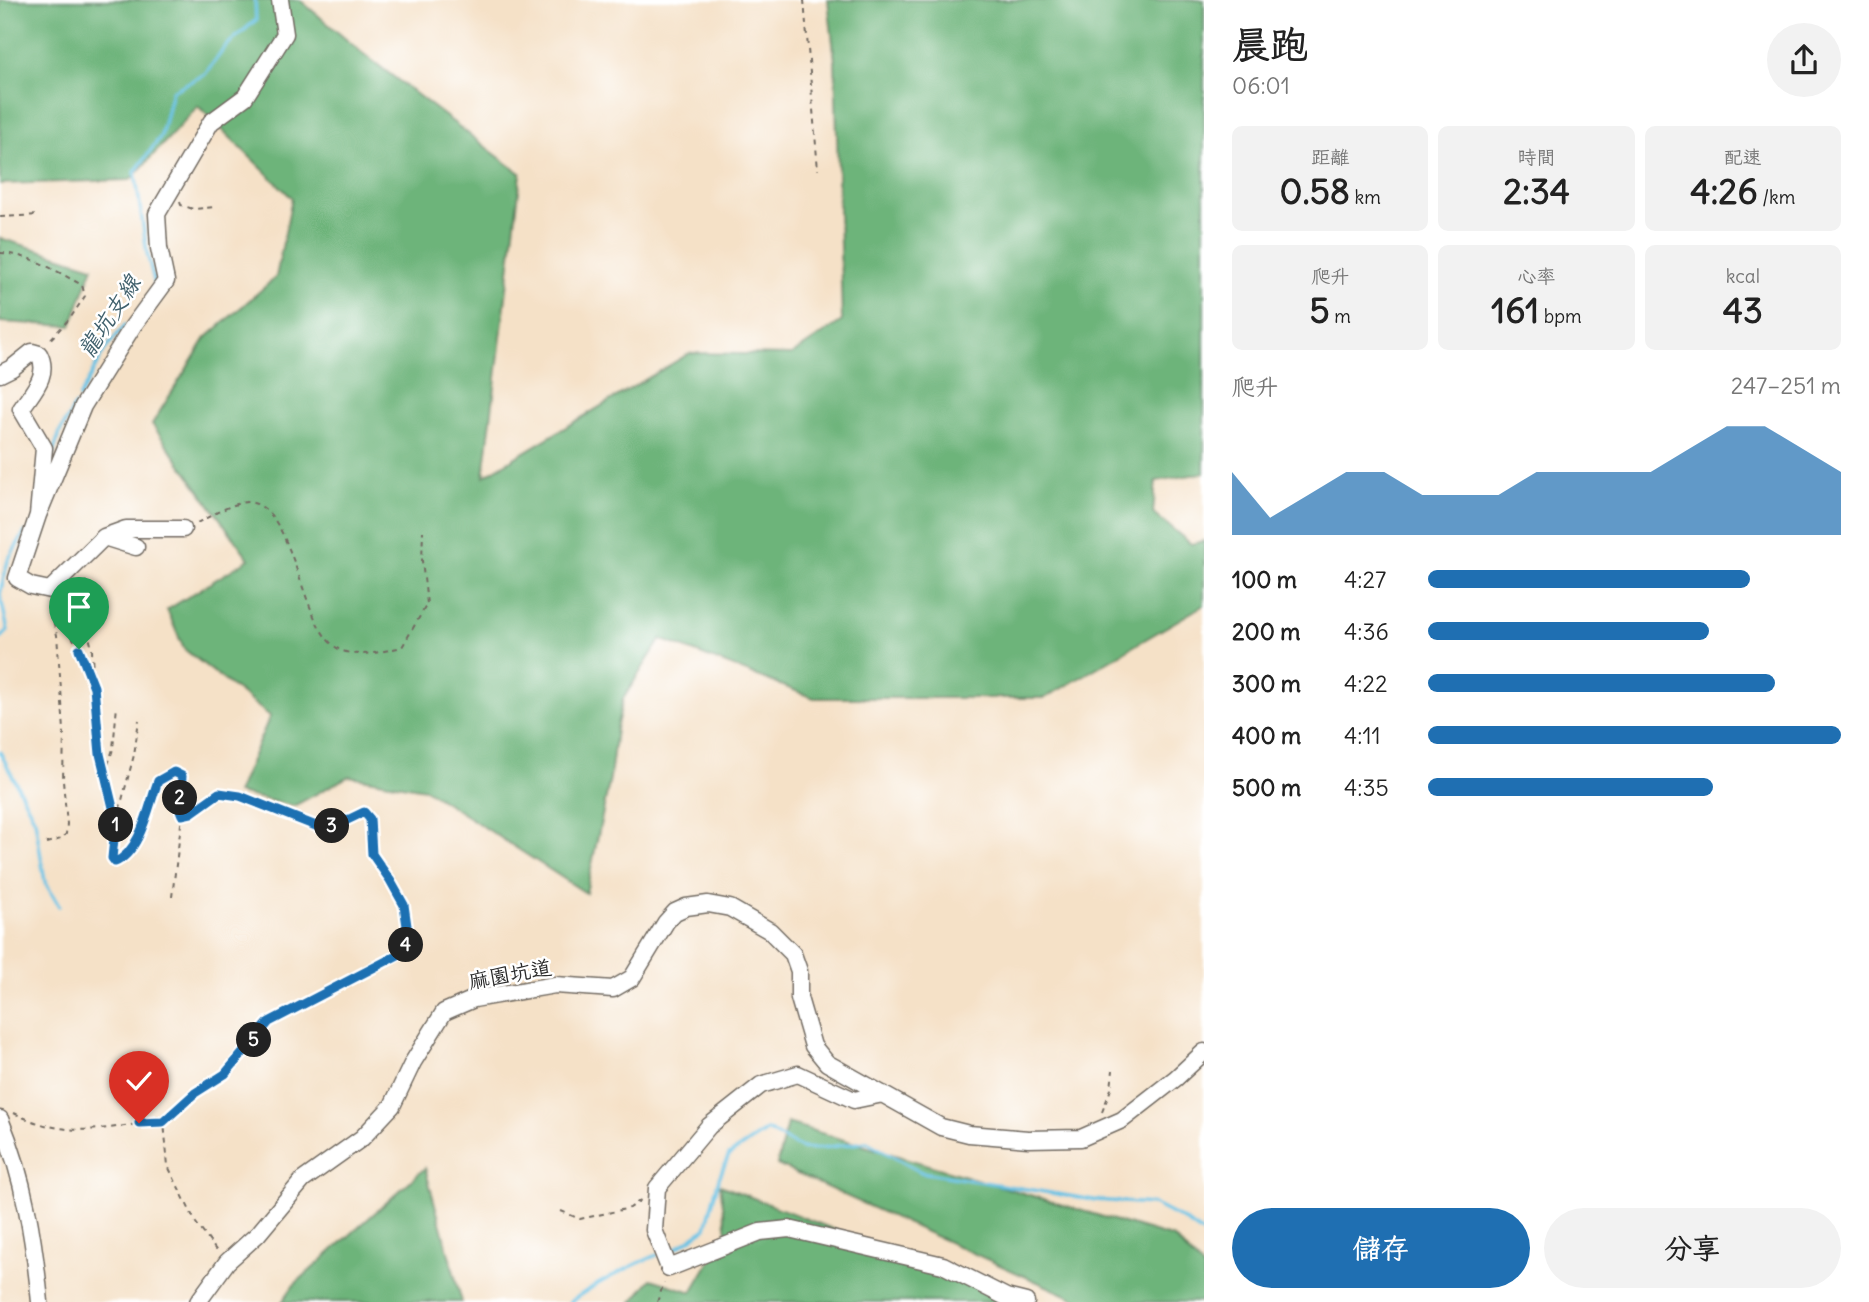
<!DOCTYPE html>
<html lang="zh-TW">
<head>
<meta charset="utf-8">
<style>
	:root { --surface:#fff; --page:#f2f2f2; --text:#222; --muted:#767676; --accent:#1f6fb2 }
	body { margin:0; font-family:Delius,"LXGW WenKai TC",sans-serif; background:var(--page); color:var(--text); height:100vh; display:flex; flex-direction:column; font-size:26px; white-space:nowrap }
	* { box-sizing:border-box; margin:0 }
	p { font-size:23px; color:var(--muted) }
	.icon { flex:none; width:38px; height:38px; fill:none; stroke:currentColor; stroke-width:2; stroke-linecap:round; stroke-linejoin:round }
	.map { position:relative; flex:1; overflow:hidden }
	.details { display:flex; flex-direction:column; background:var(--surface); width:665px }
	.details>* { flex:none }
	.pin { position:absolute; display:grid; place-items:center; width:60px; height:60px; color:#fff; margin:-72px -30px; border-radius:50% 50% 50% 0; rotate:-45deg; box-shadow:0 0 7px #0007 }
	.pin .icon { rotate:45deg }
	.km { position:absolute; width:35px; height:35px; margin:-18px; border-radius:50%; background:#222; color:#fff; font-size:19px; line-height:35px; text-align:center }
	.round { display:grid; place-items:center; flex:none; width:74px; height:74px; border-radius:37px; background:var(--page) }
	.head { display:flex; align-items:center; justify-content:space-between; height:119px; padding:0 28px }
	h1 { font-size:38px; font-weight:700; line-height:52px }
	.figures { display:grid; grid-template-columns:repeat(3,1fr); gap:10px; height:119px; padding:7px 28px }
	.figures div { display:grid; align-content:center; border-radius:10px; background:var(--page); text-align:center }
	.figures b { font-size:35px; font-weight:700 }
	.figures small { font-size:19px; font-weight:400 }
	.figures p { font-size:19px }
	.chart { height:196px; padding:14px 28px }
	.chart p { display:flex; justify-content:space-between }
	.chart svg { width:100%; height:126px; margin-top:7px; fill:var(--accent); opacity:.7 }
	.primary-button { display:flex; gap:14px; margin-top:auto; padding:14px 28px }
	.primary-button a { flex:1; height:80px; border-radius:42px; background:var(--accent); color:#fff; font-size:28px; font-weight:700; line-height:80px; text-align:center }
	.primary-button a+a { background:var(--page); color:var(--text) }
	ul { padding:0 28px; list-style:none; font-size:23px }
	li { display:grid; grid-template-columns:112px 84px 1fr; align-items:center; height:52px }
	li i { height:18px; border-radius:9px; background:var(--accent) }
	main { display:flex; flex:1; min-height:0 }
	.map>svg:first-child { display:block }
</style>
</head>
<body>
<main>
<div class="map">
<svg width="1204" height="1302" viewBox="0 0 1204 1302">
	<rect width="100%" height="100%" fill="#fff"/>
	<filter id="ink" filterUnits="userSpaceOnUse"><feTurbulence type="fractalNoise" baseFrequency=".0143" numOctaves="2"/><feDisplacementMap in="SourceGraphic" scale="14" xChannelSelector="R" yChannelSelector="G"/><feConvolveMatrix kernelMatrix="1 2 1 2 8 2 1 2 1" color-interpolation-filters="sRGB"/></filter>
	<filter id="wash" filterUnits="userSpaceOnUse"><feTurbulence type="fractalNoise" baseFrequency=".00686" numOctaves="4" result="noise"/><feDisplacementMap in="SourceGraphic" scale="28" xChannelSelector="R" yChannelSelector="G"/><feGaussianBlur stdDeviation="1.57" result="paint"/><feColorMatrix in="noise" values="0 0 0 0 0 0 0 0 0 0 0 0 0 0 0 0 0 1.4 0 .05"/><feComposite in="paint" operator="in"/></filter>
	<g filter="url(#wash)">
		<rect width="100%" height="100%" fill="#f5e1c7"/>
		<path fill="#6db47a" stroke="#4c7052" stroke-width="2" d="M0,0H300L361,52L521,174L484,476L690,353L791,355L842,321L835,61L828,0H1204V473L1156,481L1153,513L1191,544L1204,541V605L1045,698H814L661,639L623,699L616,729L610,778L586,893L425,789L349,776L294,806L237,793L270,716L184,649L167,610L249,559L152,424L206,338L276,277L292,198L198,106L130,180L0,184Z
			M0,238L93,267L71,326L0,322Z
			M787,1123L1174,1238L1204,1269V1302H1082L777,1165Z
			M425,1168L462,1302H282L294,1285Z
			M720,1185L1020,1302H632L651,1279L692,1292L727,1232Z"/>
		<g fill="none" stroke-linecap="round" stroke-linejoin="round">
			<path stroke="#67c2e5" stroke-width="3.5" d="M155,285L147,253L135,172L161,136L172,91L205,74L226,46L256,20L255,0
				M79,398L104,351L125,325
				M50,462L60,432L75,405
				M0,639L8,631L0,594L8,560L25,532
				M0,752L35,820L45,882L59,906
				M668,1251L678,1247L706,1228L719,1178L729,1155L767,1130L801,1148L814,1149L867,1142L921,1172L1094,1200L1153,1204L1182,1219L1204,1234
				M570,1302C598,1282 626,1268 657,1255"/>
		</g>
	</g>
	<g filter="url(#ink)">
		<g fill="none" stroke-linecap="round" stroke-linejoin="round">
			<g stroke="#726b62" stroke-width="19">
				<path id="minor" d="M0,374L12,368L32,352L39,354C50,375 33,391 21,409L44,448L38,515L17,578L31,586L50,590L104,537L136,547
					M38,515L83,406L133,326L166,281L159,248L157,214L211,122L245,97L285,34L280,0
					M104,537L126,529H183
					M883,1094L854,1100L798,1074L761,1085L709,1126L657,1188L654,1230L669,1268L760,1232L789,1229L943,1265L1006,1297L1026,1302
					M0,1119C24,1177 34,1239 40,1302
					M198,1302L227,1262L258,1234L303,1180L362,1138L392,1106L413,1062L444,1012L474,999L555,985L613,989L632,978L666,922L675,912L686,907L708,904L730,908L770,931L793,954L799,971V998L813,1046L827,1063L941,1127L969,1134L1028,1139L1081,1138L1122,1120L1176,1078L1204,1052"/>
			</g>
			<path stroke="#726b62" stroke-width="2" stroke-dasharray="5 5" stroke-linecap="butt" d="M804,0L818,170
				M180,202L181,205L193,209L216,207
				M0,217L39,215
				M0,253C30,254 56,271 82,285L85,296L71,317L48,342
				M197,523C209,517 234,502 247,502C297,503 299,636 343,651C362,658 383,651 402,647L427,604L422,561L423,531
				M86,581L81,602L92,649L93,682
				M49,604L61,617L79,649L94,687L100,754L116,820L112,858L115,862C141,852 149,804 158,781L174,772L182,777L179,810L182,815L191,813L219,793L239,796L321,828L337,826L364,812L370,819L372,854L390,880L404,905L409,940L398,955L269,1022L225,1074L195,1093L164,1122
				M105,774L113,749L117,706
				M117,819L134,755L139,720
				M46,843L61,839L66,834L67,824L63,781L64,730L57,635L49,605
				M172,897L182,816
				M1102,1112L1111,1089L1113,1070
				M14,1113C66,1139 102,1129 156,1121L164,1122L168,1166L196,1223L218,1253
				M561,1211L580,1219L630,1208L642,1199
				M657,1302L664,1283"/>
			<use href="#minor" stroke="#fff" stroke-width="16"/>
		</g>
	</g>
	<g fill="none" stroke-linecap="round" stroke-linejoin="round" filter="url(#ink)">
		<g stroke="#fff" stroke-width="14">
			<path id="route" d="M79,649L94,687L100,754L116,820L112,858L115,862C141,852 149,804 158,781L174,772L182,776L180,810L182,815L191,813L219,793L240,796L321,828L337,825L364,812L370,819L372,854L390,880L404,905L409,940L398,955L269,1022L225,1074L195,1093L163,1122L139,1123"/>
		</g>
		<use href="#route" stroke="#1f6fb2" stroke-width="9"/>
	</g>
	<g text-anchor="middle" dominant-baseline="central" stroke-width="5" stroke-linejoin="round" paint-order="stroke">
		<g font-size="21" fill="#2b2b2b" stroke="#fff">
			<text transform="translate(510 974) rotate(-10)">麻園坑道</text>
		</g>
		<g font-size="23" font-style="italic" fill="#40606c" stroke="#fff">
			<text transform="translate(109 316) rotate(-57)">龍坑支線</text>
		</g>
	</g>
</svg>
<div class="pin" style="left:79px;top:649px;background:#1e9e55"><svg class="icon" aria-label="arrive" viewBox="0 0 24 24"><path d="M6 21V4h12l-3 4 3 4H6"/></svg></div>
<div class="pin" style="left:139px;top:1123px;background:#d93025"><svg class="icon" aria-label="check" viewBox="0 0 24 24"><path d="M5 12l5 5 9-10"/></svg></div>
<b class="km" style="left:116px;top:825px">1</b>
<b class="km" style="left:180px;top:798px">2</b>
<b class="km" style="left:332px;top:826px">3</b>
<b class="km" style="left:406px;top:945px">4</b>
<b class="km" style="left:254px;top:1040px">5</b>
</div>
<section class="details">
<div class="head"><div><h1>晨跑</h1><p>06:01</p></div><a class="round"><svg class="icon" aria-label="share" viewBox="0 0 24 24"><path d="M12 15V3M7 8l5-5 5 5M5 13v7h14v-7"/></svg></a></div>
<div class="figures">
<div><p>距離</p><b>0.58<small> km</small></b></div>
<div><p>時間</p><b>2:34</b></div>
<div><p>配速</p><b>4:26<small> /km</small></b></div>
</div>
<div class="figures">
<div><p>爬升</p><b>5<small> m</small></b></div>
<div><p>心率</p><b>161<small> bpm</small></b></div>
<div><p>kcal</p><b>43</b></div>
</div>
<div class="chart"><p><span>爬升</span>247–251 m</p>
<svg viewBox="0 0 160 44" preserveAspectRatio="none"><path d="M0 44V22L10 38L20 30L30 22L40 22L50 30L60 30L70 30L80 22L90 22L100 22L110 22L120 14L130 6L140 6L150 14L160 22V44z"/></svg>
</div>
<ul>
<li><b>100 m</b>4:27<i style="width:78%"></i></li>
<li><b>200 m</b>4:36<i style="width:68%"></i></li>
<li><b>300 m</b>4:22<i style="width:84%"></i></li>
<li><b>400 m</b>4:11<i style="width:100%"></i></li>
<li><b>500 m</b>4:35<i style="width:69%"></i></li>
</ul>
<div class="primary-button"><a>儲存</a><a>分享</a></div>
</section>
</main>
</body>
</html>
